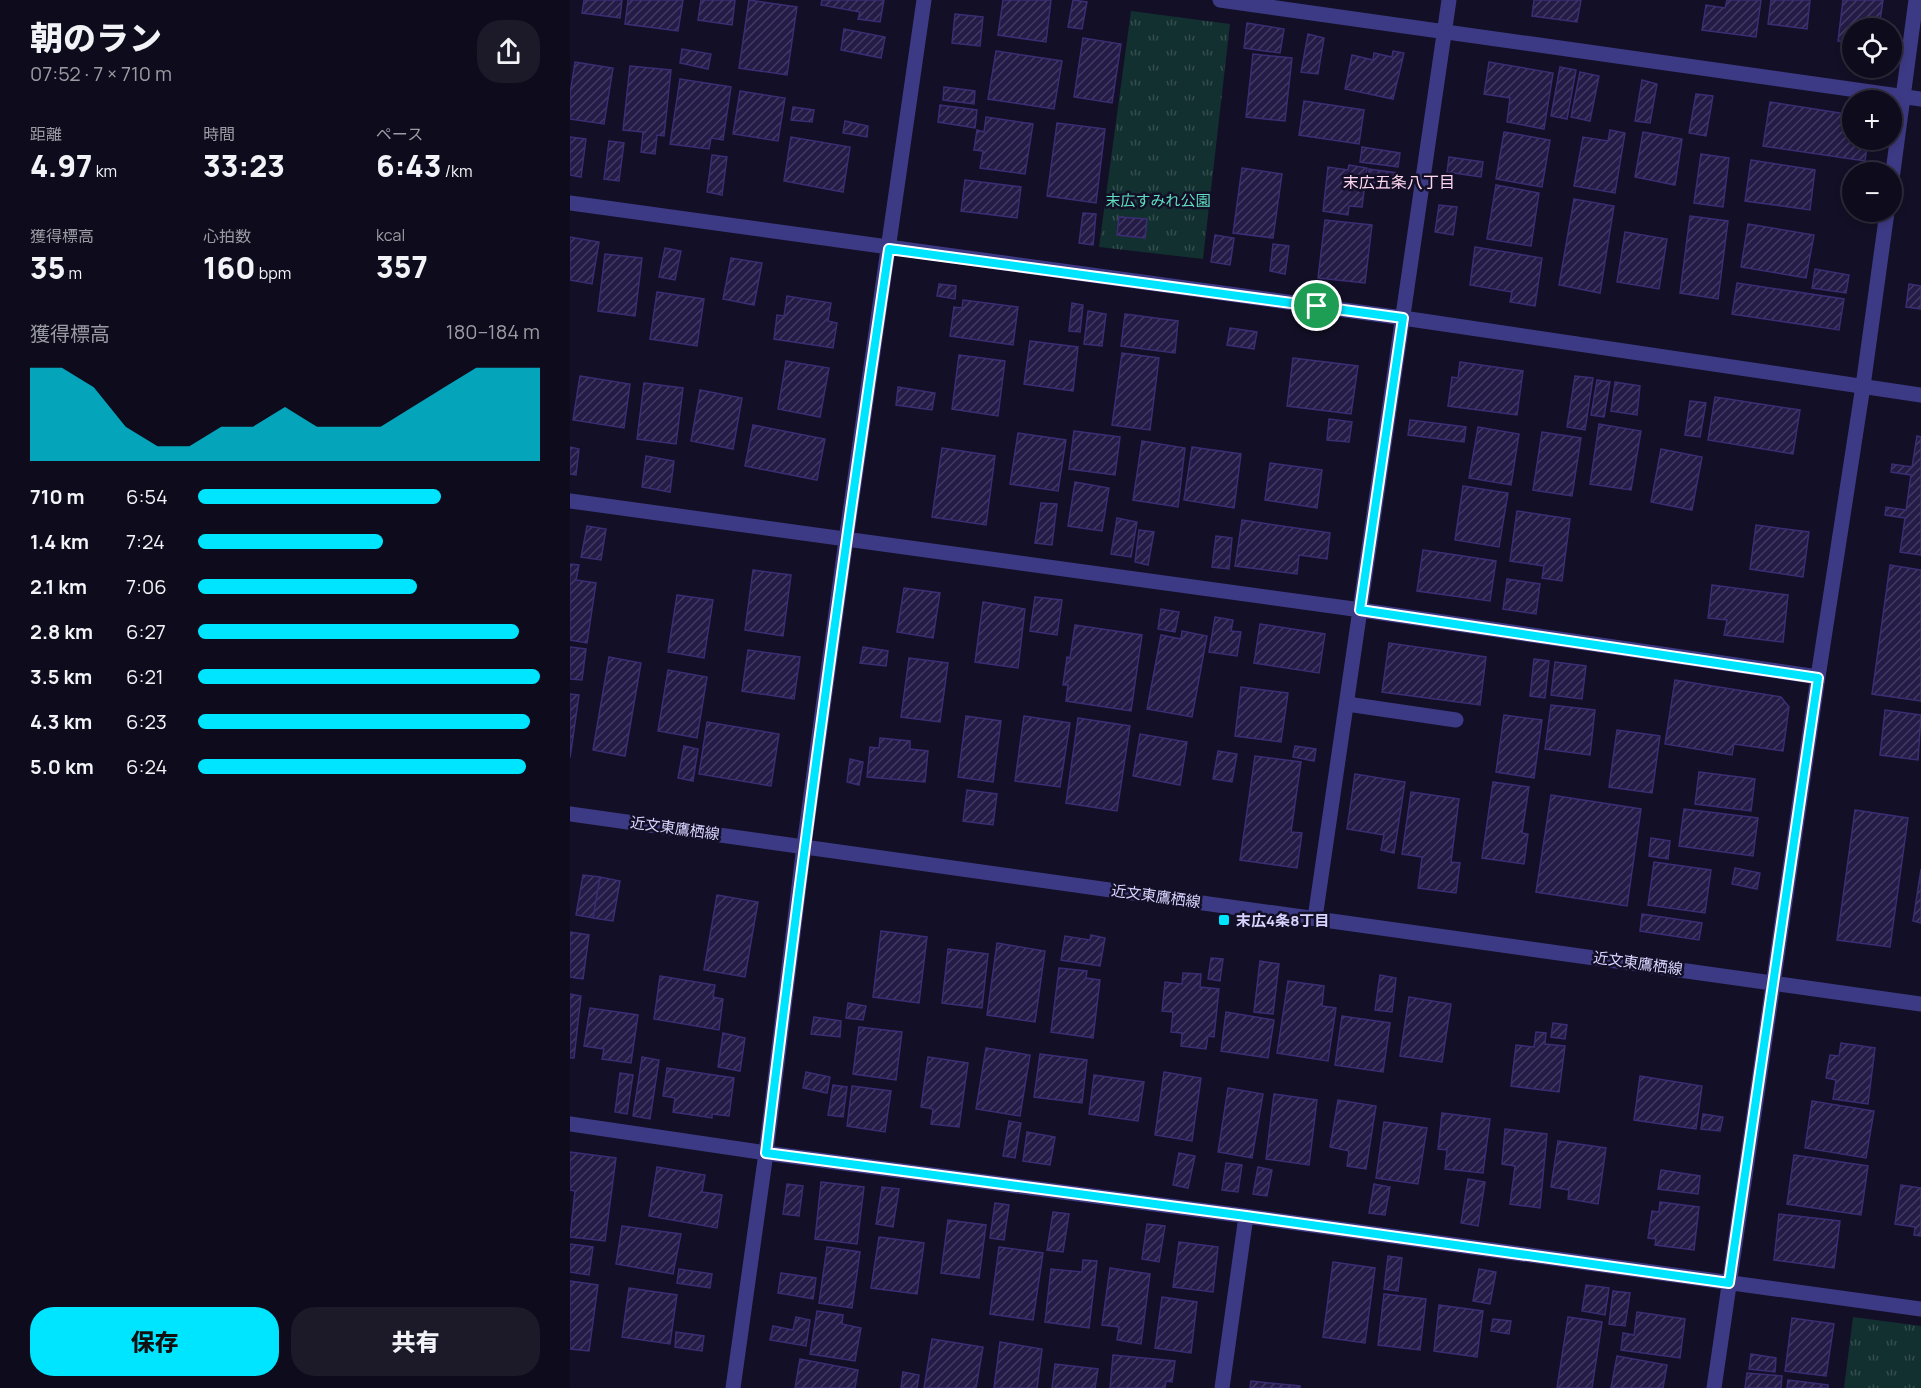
<!DOCTYPE html>
<html lang="ja">
<head>
<meta charset="utf-8">
<style>
	:root { --surface:#0e0b1c; --page:#1c1929; --text:#f1f3f6; --muted:#9b9ba3; --line:#2e2b3b; --accent:#00e5ff }
	body { margin:0; font-family:Manrope,"Noto Sans JP",sans-serif; background:var(--page); color:var(--text); height:100vh; display:flex; flex-direction:column; font-size:22px; white-space:nowrap }
	* { box-sizing:border-box; margin:0 }
	p { font-size:20px; color:var(--muted) }
	.icon { flex:none; width:33px; height:33px; fill:none; stroke:currentColor; stroke-width:2; stroke-linecap:round; stroke-linejoin:round }
	.map { position:relative; flex:1; overflow:hidden }
	.panel { display:flex; flex-direction:column; background:var(--surface); width:570px }
	.panel>* { flex:none }
	.fabs { position:absolute; left:1272px; top:18px; display:grid; gap:12px }
	.fabs a { display:grid; place-items:center; width:60px; height:60px; border-radius:50%; background:var(--surface); box-shadow:0 3px 9px #0003,0 0 0 2px var(--line); font-size:30px }
	.pin { position:absolute; display:grid; place-items:center; width:51px; height:51px; color:#fff; margin:-26px; border:3px solid #fff; border-radius:50%; box-shadow:0 2px 6px #0007 }
	.round { display:grid; place-items:center; flex:none; width:63px; height:63px; border-radius:24px; background:var(--page) }
	.headline { display:flex; align-items:center; justify-content:space-between; height:102px; padding:0 30px }
	h1 { font-size:33px; font-weight:800; line-height:45px }
	.stats { display:grid; grid-template-columns:repeat(3,1fr); gap:9px; height:102px; padding:6px 30px }
	.stats div { display:grid; align-content:center }
	.stats b { font-size:30px; font-weight:800 }
	.stats small { font-size:16px; font-weight:400 }
	.stats p { font-size:16px }
	.chart { height:168px; padding:12px 30px }
	.chart p { display:flex; justify-content:space-between }
	.chart svg { width:100%; height:108px; margin-top:6px; fill:var(--accent); opacity:.7 }
	.primary-button { display:flex; gap:12px; margin-top:auto; padding:12px 30px }
	.primary-button a { flex:1; height:69px; border-radius:24px; background:var(--accent); color:#111; font-size:24px; font-weight:800; line-height:69px; text-align:center }
	.primary-button a+a { background:var(--page); color:var(--text) }
	ul { padding:0 30px; list-style:none; font-size:20px }
	li { display:grid; grid-template-columns:96px 72px 1fr; align-items:center; height:45px }
	li i { height:15px; border-radius:8px; background:var(--accent) }
	main { display:flex; flex:1; min-height:0 }
	.map>svg:first-child { display:block }
</style>
</head>
<body>
<main>
<section class="panel">
<div class="headline"><div><h1>朝のラン</h1><p>07:52 · 7 × 710 m</p></div><a class="round"><svg class="icon" aria-label="share" viewBox="0 0 24 24"><path d="M12 15V3M7 8l5-5 5 5M5 13v7h14v-7"/></svg></a></div>
<div class="stats">
<div><p>距離</p><b>4.97<small> km</small></b></div>
<div><p>時間</p><b>33:23</b></div>
<div><p>ペース</p><b>6:43<small> /km</small></b></div>
</div>
<div class="stats">
<div><p>獲得標高</p><b>35<small> m</small></b></div>
<div><p>心拍数</p><b>160<small> bpm</small></b></div>
<div><p>kcal</p><b>357</b></div>
</div>
<div class="chart"><p><span>獲得標高</span>180–184 m</p>
<svg viewBox="0 0 160 44" preserveAspectRatio="none"><path d="M0 44V6L10 6L20 14L30 30L40 38L50 38L60 30L70 30L80 22L90 30L100 30L110 30L120 22L130 14L140 6L150 6L160 6V44z"/></svg>
</div>
<ul>
<li><b>710 m</b>6:54<i style="width:71%"></i></li>
<li><b>1.4 km</b>7:24<i style="width:54%"></i></li>
<li><b>2.1 km</b>7:06<i style="width:64%"></i></li>
<li><b>2.8 km</b>6:27<i style="width:94%"></i></li>
<li><b>3.5 km</b>6:21<i style="width:100%"></i></li>
<li><b>4.3 km</b>6:23<i style="width:97%"></i></li>
<li><b>5.0 km</b>6:24<i style="width:96%"></i></li>
</ul>
<div class="primary-button"><a>保存</a><a>共有</a></div>
</section>
<div class="map">
<svg width="1351" height="1388" viewBox="0 0 1351 1388">
	<defs>
		<pattern id="park-tufts" width="24" height="20" patternUnits="userSpaceOnUse" patternTransform="scale(1.5)"><rect width="24" height="20" fill="#12302f"/><path d="M3 7l-1-3M5 7V3M7 7l1-3M15 17l-1-3M17 17v-4M19 17l1-3" fill="none" stroke="#344d4e"/></pattern>
		<pattern id="building-hatch" width="6" height="6" patternUnits="userSpaceOnUse" patternTransform="scale(1.5)"><rect width="6" height="6" fill="#241b47"/><path d="M-1 1l2-2M0 6l6-6M5 7l2-2" fill="none" stroke="#433b63"/></pattern>
	</defs>
	<rect width="100%" height="100%" fill="#130f26"/>
	<path fill="url(#park-tufts)" d="M561,11L660,24L633,259L529,247Z
		M1283,1317L1351,1326V1388H1274Z"/>
	<path fill="url(#building-hatch)" stroke="#3b2d73" stroke-width="1.5" d="M14,0H52L50,18L12,13Z
		M58,0H113L108,31L55,24Z
		M131,0H165L162,25L128,20Z
		M179,0L227,7L217,75L169,68Z
		M252,0H314L310,22L288,19L290,12L251,5Z
		M433,0H481L476,42L428,35Z
		M503,0L517,2L512,29L498,27Z
		M964,0H1011L1007,22L962,16Z
		M1157,0H1191L1186,37L1132,30L1136,5L1155,8Z
		M1201,0H1240L1237,29L1198,24Z
		M1273,0H1313L1309,28H1282V56L1277,55L1279,43L1268,41Z
		M385,14L413,17L410,46L382,43Z
		M677,23L714,29L710,53L674,48Z
		M274,29L315,37L311,58L271,50Z
		M738,34L754,38L748,74L731,72Z
		M513,38L551,44L542,103L504,97Z
		M112,49L141,54L138,69L110,63Z
		M426,51L492,61L484,109L418,99Z
		M823,51L834,53L823,99L775,89L782,55L803,60L804,53L822,57Z
		M683,54L722,58L715,121L676,117Z
		M5,62L43,68L34,124L0,119V94Z
		M919,62L983,73L974,129L937,122L940,98L914,94Z
		M60,66L101,70L94,136L87,135L85,154L71,152L73,132L53,130Z
		M990,67L1006,70L997,119L981,116Z
		M1010,72L1029,76L1020,121L1001,117Z
		M110,79L161,87L153,140L141,138L139,149L100,144Z
		M1072,80L1087,84L1080,123L1065,121Z
		M374,87L405,91L404,104L373,100Z
		M170,91L215,98L208,141L163,134Z
		M1126,94L1143,96L1136,136L1119,133Z
		M734,101L794,110L789,144L729,135Z
		M1200,102L1282,115V140H1298L1295,161L1193,146Z
		M370,105L407,110L405,128L368,122Z
		M223,107L244,110L242,122L221,120Z
		M416,117L463,124L455,174L410,168L413,151L404,150L407,130L414,132Z
		M275,121L298,126L297,137L273,133Z
		M487,123L535,129L526,203L477,196Z
		M1040,130L1055,133L1045,193L1004,186L1013,137L1038,141Z
		M934,132L980,140L972,187L926,179Z
		M1073,132L1112,139L1105,185L1065,177Z
		M0,137L16,139L11,177L0,175Z
		M221,137L280,147L273,192L214,181Z
		M39,141L54,143L49,181L34,179Z
		M792,147L830,153L828,167L790,162Z
		M1131,154L1159,158L1153,207L1124,203Z
		M142,155L157,157L152,195L137,192Z
		M879,157L913,162L911,177L877,172Z
		M1181,160L1245,170L1240,210L1175,201Z
		M779,165L797,168L792,207L779,206L778,215L753,211L758,167L778,170Z
		M672,168L712,174L703,238L663,233Z
		M799,169L828,173L827,185L798,182Z
		M395,180L451,187L447,218L391,211Z
		M926,185L969,193L961,246L917,239Z
		M1004,199L1044,206L1030,293L989,285Z
		M869,205L887,207L883,235L865,232Z
		M513,213L526,214L523,245L509,243Z
		M1120,216L1158,221L1148,299L1110,293Z
		M549,217L577,219L575,238L547,235Z
		M755,220L802,225L795,283L748,278Z
		M1178,224L1244,235L1236,278L1171,267Z
		M1055,232L1097,239L1089,289L1047,282Z
		M645,235L664,238L660,265L641,262Z
		M0,237L29,242L22,284L0,280Z
		M703,244L719,246L715,274L700,271Z
		M905,247L972,258L965,306L940,302L942,292L900,285Z
		M95,248L111,251L105,280L89,277Z
		M35,254L72,258L65,316L28,311Z
		M161,258L192,263L184,305L153,299Z
		M1245,269L1279,275L1276,293L1242,288Z
		M1167,283L1274,299L1269,330L1162,314Z
		M369,284L386,286L385,299L367,296Z
		M1339,284L1351,286V309L1336,307Z
		M87,292L134,299L127,346L80,339Z
		M217,296L261,303L258,321L267,323L263,348L204,339L207,315L214,316Z
		M393,300L448,307L443,345L380,336L384,307L392,308Z
		M502,303L513,305L510,332L499,331Z
		M518,311L536,314L532,346L514,344Z
		M555,314L608,321L605,353L551,346Z
		M660,328L687,332L684,349L657,345Z
		M460,341L508,347L503,391L454,384Z
		M552,353L589,358L580,430L542,425Z
		M389,355L435,361L428,416L382,409Z
		M723,358L788,366L781,414L717,406Z
		M216,361L259,368L250,417L208,409Z
		M890,362L953,371L947,415L878,406L882,377L888,378Z
		M10,376L60,384L54,428L3,420Z
		M1005,376L1023,378L1015,430L997,427Z
		M1027,380L1040,382L1034,417L1021,415Z
		M1045,382L1070,386L1067,415L1041,411Z
		M74,383L113,388L106,444L67,439Z
		M328,387L365,393L362,410L326,405Z
		M130,390L172,398L163,449L121,441Z
		M1145,397L1230,410L1223,454L1138,440Z
		M1120,401L1136,403L1130,437L1115,435Z
		M759,419L782,422L779,442L757,440Z
		M840,420L896,427L894,442L838,435Z
		M1029,424L1071,431L1061,490L1020,484Z
		M183,425L255,439L247,480L175,466Z
		M908,427L949,434L941,485L899,478Z
		M504,431L550,437L545,475L499,469Z
		M972,432L1011,438L1002,496L963,490Z
		M448,433L496,440L488,491L440,484Z
		M1347,436L1351,437V555L1330,552L1335,518L1315,515L1316,507L1336,510L1341,475L1321,472L1322,464L1342,467Z
		M572,441L615,448L608,507L563,500Z
		M0,447L9,449L6,475L0,474Z
		M622,447L671,454L664,508L614,500Z
		M372,448L425,456L416,525L362,517Z
		M1091,449L1132,457L1122,510L1081,502Z
		M76,456L104,461L100,492L72,487Z
		M700,463L752,470L747,508L695,500Z
		M505,482L539,488L532,531L498,526Z
		M893,486L938,493L929,547L885,540Z
		M471,503L487,504L482,545L465,543Z
		M947,511L1000,519L992,581L972,578L974,566L940,561Z
		M547,518L567,522L561,557L541,554Z
		M672,520L760,533L757,559L729,555L727,574L665,566Z
		M1186,525L1239,532L1233,577L1180,569Z
		M17,526L36,529L31,560L11,557Z
		M569,530L584,532L578,565L565,562Z
		M646,536L662,538L659,569L642,567Z
		M853,550L926,561L920,601L847,591Z
		M0,564L9,565L6,580L26,583L17,643L0,640Z
		M1320,565L1351,570V701L1302,694Z
		M183,570L221,575L213,636L175,630Z
		M937,579L970,584L966,614L933,609Z
		M1142,585L1218,595L1213,642L1154,635L1157,620L1138,618Z
		M334,588L370,593L363,638L327,632Z
		M107,595L143,600L134,658L98,652Z
		M465,597L492,600L487,635L460,631Z
		M413,602L455,609L448,668L405,662Z
		M591,609L609,612L605,632L588,629Z
		M645,617L663,620L661,631L671,632L667,656L639,652Z
		M690,624L755,634L749,673L684,663Z
		M505,625L572,635L561,711L496,701L498,685H493L497,657L500,658Z
		M612,631L637,636L622,717L577,709L591,635L611,639Z
		M819,643L916,657L910,705L812,692Z
		M0,647L16,649L12,680L0,679Z
		M293,647L318,651L316,666L290,663Z
		M178,650L230,657L224,699L172,691Z
		M39,657L71,663L55,756L23,750Z
		M339,658L378,663L370,722L331,717Z
		M964,659L979,661L975,698L960,696Z
		M985,662L1016,666L1012,699L981,695Z
		M98,670L137,677L127,738L88,731Z
		M1105,680L1211,697L1219,707L1213,751L1164,744L1162,755L1095,744Z
		M671,687L718,693L711,742L665,736Z
		M0,694L9,695L0,758Z
		M981,705L1025,710L1020,755L975,749Z
		M1315,710L1351,715L1348,760L1310,755Z
		M934,715L972,720L964,778L926,772Z
		M396,716L431,721L423,782L388,777Z
		M454,716L500,723L490,787L445,781Z
		M508,718L560,726L547,811L496,803Z
		M137,722L209,734L201,786L129,774Z
		M1047,730L1090,736L1082,793L1039,787Z
		M570,734L617,742L610,785L563,776Z
		M310,738L340,741V749L358,751L355,782L297,777L300,747L309,748Z
		M114,746L128,749L123,781L108,778Z
		M725,746L746,749L744,761L723,757Z
		M648,751L667,754L662,782L643,779Z
		M685,756L731,762L721,832L732,833L727,868L670,860Z
		M280,759L293,762L289,785L277,782Z
		M1129,772L1185,779L1181,811L1125,804Z
		M785,774L835,782L824,853L811,850L814,835L777,829Z
		M923,782L959,787L952,833L958,834L954,864L912,858Z
		M397,790L427,794L423,825L393,821Z
		M841,792L889,799L881,862L890,863L886,893L848,888L852,857L832,854Z
		M981,795L1071,809L1057,906L966,892Z
		M1114,809L1188,818L1183,856L1109,846Z
		M1285,810L1338,818L1320,947L1267,940Z
		M1081,838L1100,841L1098,859L1079,856Z
		M1084,862L1141,870L1135,913L1078,905Z
		M1165,868L1190,873L1187,889L1162,884Z
		M1351,869V923L1343,921Z
		M13,875L30,877L23,918L6,915Z
		M30,877L50,881L43,921L23,918Z
		M147,895L188,902L175,977L134,970Z
		M1072,914L1132,923L1129,940L1070,931Z
		M311,931L357,937L349,1003L303,997Z
		M0,932L19,935L13,979L0,977Z
		M521,935L535,938L530,966L491,960L495,936L520,940Z
		M427,943L475,951L465,1022L417,1015Z
		M378,949L418,954L412,1008L372,1003Z
		M641,958L653,959L650,981L638,979Z
		M690,961L709,964L703,1014L684,1012Z
		M489,968L517,971L516,978L530,980L523,1038L481,1032Z
		M613,973L631,974L630,987L649,989L644,1037L638,1036L636,1049L611,1046L612,1033L601,1032L603,1012L592,1011L595,982L612,984Z
		M810,975L826,978L822,1012L805,1010Z
		M90,976L145,985L143,997L153,999L149,1030L84,1019Z
		M718,981L754,986L752,1006L766,1008L758,1061L707,1053Z
		M0,994L11,996L4,1058H0Z
		M839,997L881,1004L872,1062L830,1056Z
		M278,1003L296,1006L293,1020L276,1018Z
		M20,1008L68,1015L61,1063L32,1059L34,1049L14,1046Z
		M656,1012L704,1020L698,1058L651,1051Z
		M772,1016L820,1023L813,1072L765,1065Z
		M244,1017L271,1021L270,1037L241,1034Z
		M983,1023L997,1025L995,1039L981,1037Z
		M289,1027L332,1032L326,1080L283,1074Z
		M966,1032L976,1033L975,1044L995,1046L989,1092L941,1086L946,1045L964,1047Z
		M153,1033L175,1038L170,1071L148,1067Z
		M1271,1043L1305,1048L1298,1104L1263,1099L1266,1080L1256,1078L1260,1055L1269,1056Z
		M416,1048L460,1055L450,1116L406,1109Z
		M470,1054L517,1060L512,1103L464,1097Z
		M72,1057L89,1060L80,1119L63,1116Z
		M358,1057L398,1063L389,1127L361,1124L363,1109L351,1107Z
		M97,1068L164,1078L159,1116L142,1114V1118L103,1112L105,1098L93,1096Z
		M236,1072L260,1077L257,1093L233,1088Z
		M594,1072L631,1078L622,1141L585,1135Z
		M50,1073L63,1075L57,1114L45,1112Z
		M524,1075L574,1082L568,1121L519,1114Z
		M1070,1076L1132,1086L1126,1129L1064,1120Z
		M263,1085L277,1087L273,1117L258,1115Z
		M282,1086L321,1091L315,1132L277,1126Z
		M658,1088L693,1094L682,1158L648,1152Z
		M704,1094L747,1100L739,1165L696,1159Z
		M768,1100L806,1106L796,1169L777,1166L779,1151L760,1147Z
		M1242,1101L1304,1111L1296,1158L1235,1148Z
		M872,1113L920,1119L913,1173L875,1169L877,1150L868,1149Z
		M1133,1114L1153,1117L1150,1131L1131,1129Z
		M439,1121L451,1123L445,1158L433,1156Z
		M814,1122L857,1128L848,1184L806,1178Z
		M935,1129L977,1134L970,1208L940,1204L945,1166L932,1164Z
		M457,1132L485,1137L480,1165L453,1161Z
		M988,1141L1036,1148L1028,1204L998,1199L999,1190L981,1187Z
		M0,1152L46,1158L35,1241L0,1237L5,1191L0,1190Z
		M609,1153L625,1156L618,1188L603,1185Z
		M1224,1155L1298,1166L1291,1215L1217,1204Z
		M656,1163L672,1165L668,1192L652,1190Z
		M87,1167L135,1175L132,1192L152,1195L147,1228L79,1216Z
		M688,1167L702,1170L697,1196L683,1194Z
		M1091,1170L1130,1176L1128,1194L1088,1189Z
		M898,1179L915,1182L908,1226L891,1223Z
		M251,1182L294,1187L287,1244L245,1239Z
		M217,1184L233,1186L229,1216L213,1214Z
		M804,1184L820,1187L815,1215L799,1213Z
		M1331,1185L1351,1188V1236L1344,1235L1345,1227L1325,1224Z
		M312,1187L329,1189L323,1227L306,1224Z
		M1090,1202L1129,1207L1124,1250L1085,1245L1086,1239L1078,1238L1082,1211L1089,1212Z
		M425,1203L439,1205L434,1240L420,1238Z
		M483,1212L499,1214L493,1252L477,1250Z
		M1209,1214L1270,1221L1264,1268L1204,1260Z
		M378,1220L416,1225L409,1278L371,1273Z
		M577,1224L595,1226L589,1262L572,1259Z
		M52,1226L111,1234L103,1274L46,1264Z
		M309,1237L354,1243L347,1294L301,1288Z
		M609,1242L648,1247L643,1292L603,1287Z
		M0,1244L23,1247L19,1275L0,1272Z
		M257,1247L290,1252L282,1308L249,1303Z
		M429,1247L473,1253L463,1320L420,1314Z
		M818,1256L832,1258L828,1291L814,1289Z
		M513,1260L527,1261L519,1328L475,1322L481,1269L512,1272Z
		M763,1262L805,1268L795,1343L753,1337Z
		M540,1268L580,1274L571,1344L547,1340L549,1327L532,1325Z
		M109,1269L142,1274L140,1288L107,1283Z
		M909,1269L926,1272L920,1304L903,1301Z
		M211,1273L246,1278L243,1299L208,1293Z
		M0,1281L28,1285L19,1351L0,1349Z
		M1016,1285L1039,1288L1035,1315L1012,1311Z
		M59,1288L107,1295L100,1344L52,1337Z
		M1043,1291L1060,1293L1055,1326L1039,1324Z
		M814,1294L856,1299L850,1350L808,1345Z
		M592,1297L627,1302L621,1353L585,1348Z
		M869,1305L913,1311L907,1357L864,1351Z
		M247,1311L273,1315L272,1324L291,1328L285,1361L240,1354Z
		M1067,1312L1115,1319L1110,1358L1051,1350L1053,1333L1064,1335Z
		M226,1317L240,1320L236,1346L200,1340L203,1326L223,1330Z
		M998,1317L1032,1322L1022,1388H987Z
		M1222,1318L1264,1324L1256,1376L1215,1371Z
		M923,1319L941,1321L939,1334L921,1331Z
		M106,1332L134,1336L132,1351L105,1347Z
		M362,1339L413,1347L406,1388H354Z
		M430,1342L472,1349L467,1388H424Z
		M1181,1354L1206,1358L1205,1372L1179,1369Z
		M543,1355L605,1361L602,1382L596,1381L595,1388H540Z
		M1047,1356L1097,1365L1093,1388H1041Z
		M230,1359L288,1370L285,1388H225Z
		M485,1364L528,1369L525,1388H482Z
		M333,1372L349,1375L347,1388H331Z
		M1177,1373L1212,1376L1211,1388H1175Z
		M1218,1380L1258,1385V1388H1217Z
		M681,1381L730,1386V1388H680Z"/>
	<g fill="none" stroke-linecap="round" stroke-linejoin="round">
		<path stroke="#3d3a85" stroke-width="15" d="M650,0L1351,99
			M1322,179L1346,0
			M0,203L833,318L1351,395
			M0,501L791,610L1248,677
			M777,704L886,720
			M0,814L1351,1004
			M745,918L879,0
			M0,1124L196,1153L676,1216L1351,1309
			M163,1388L196,1153L234,846L276,540L354,0
			M652,1388L676,1216
			M1144,1388L1248,677L1293,386L1317,212"/>
	</g>
	<g fill="none" stroke-linecap="round" stroke-linejoin="round">
		<g stroke="#fff" stroke-width="12">
			<path id="route" d="M319,249L833,318L790,610L1248,678L1159,1283L676,1216L196,1153C233,851 274,549 319,249Z"/>
		</g>
		<use href="#route" stroke="#00e5ff" stroke-width="8"/>
	</g>
	<rect fill="#00e5ff" stroke="#130f26" stroke-width="2" x="648" y="914" width="12" height="12" rx="3"/>
	<g text-anchor="middle" dominant-baseline="central" stroke-width="5" stroke-linejoin="round" paint-order="stroke">
		<g font-size="15" fill="#5fe0c0" stroke="#130f26">
			<text x="588" y="200">末広すみれ公園</text>
		</g>
		<g font-size="15" fill="#d9d4ff" stroke="#130f26">
			<text transform="translate(105 828) rotate(8)">近文東鷹栖線</text>
			<text transform="translate(586 896) rotate(8)">近文東鷹栖線</text>
			<text transform="translate(1068 963) rotate(8)">近文東鷹栖線</text>
		</g>
		<g font-size="15" font-weight="bold" fill="#d9d4ff" stroke="#130f26" text-anchor="start">
			<text x="666" y="920">末広4条8丁目</text>
		</g>
		<g font-size="16" fill="#ffd6f0" stroke="#130f26">
			<text x="829" y="182">末広五条八丁目</text>
		</g>
	</g>
</svg>
<div class="fabs">
<a><svg class="icon" aria-label="locate" viewBox="0 0 24 24"><circle cx="12" cy="12" r="6"/><path d="M12 2v4M12 18v4M2 12h4M18 12h4"/></svg></a>
<a>+</a>
<a>−</a>
</div>
<div class="pin" style="left:747px;top:306px;background:#1e9e55"><svg class="icon" aria-label="arrive" viewBox="0 0 24 24"><path d="M6 21V4h12l-3 4 3 4H6"/></svg></div>
</div>
</main>
</body>
</html>
